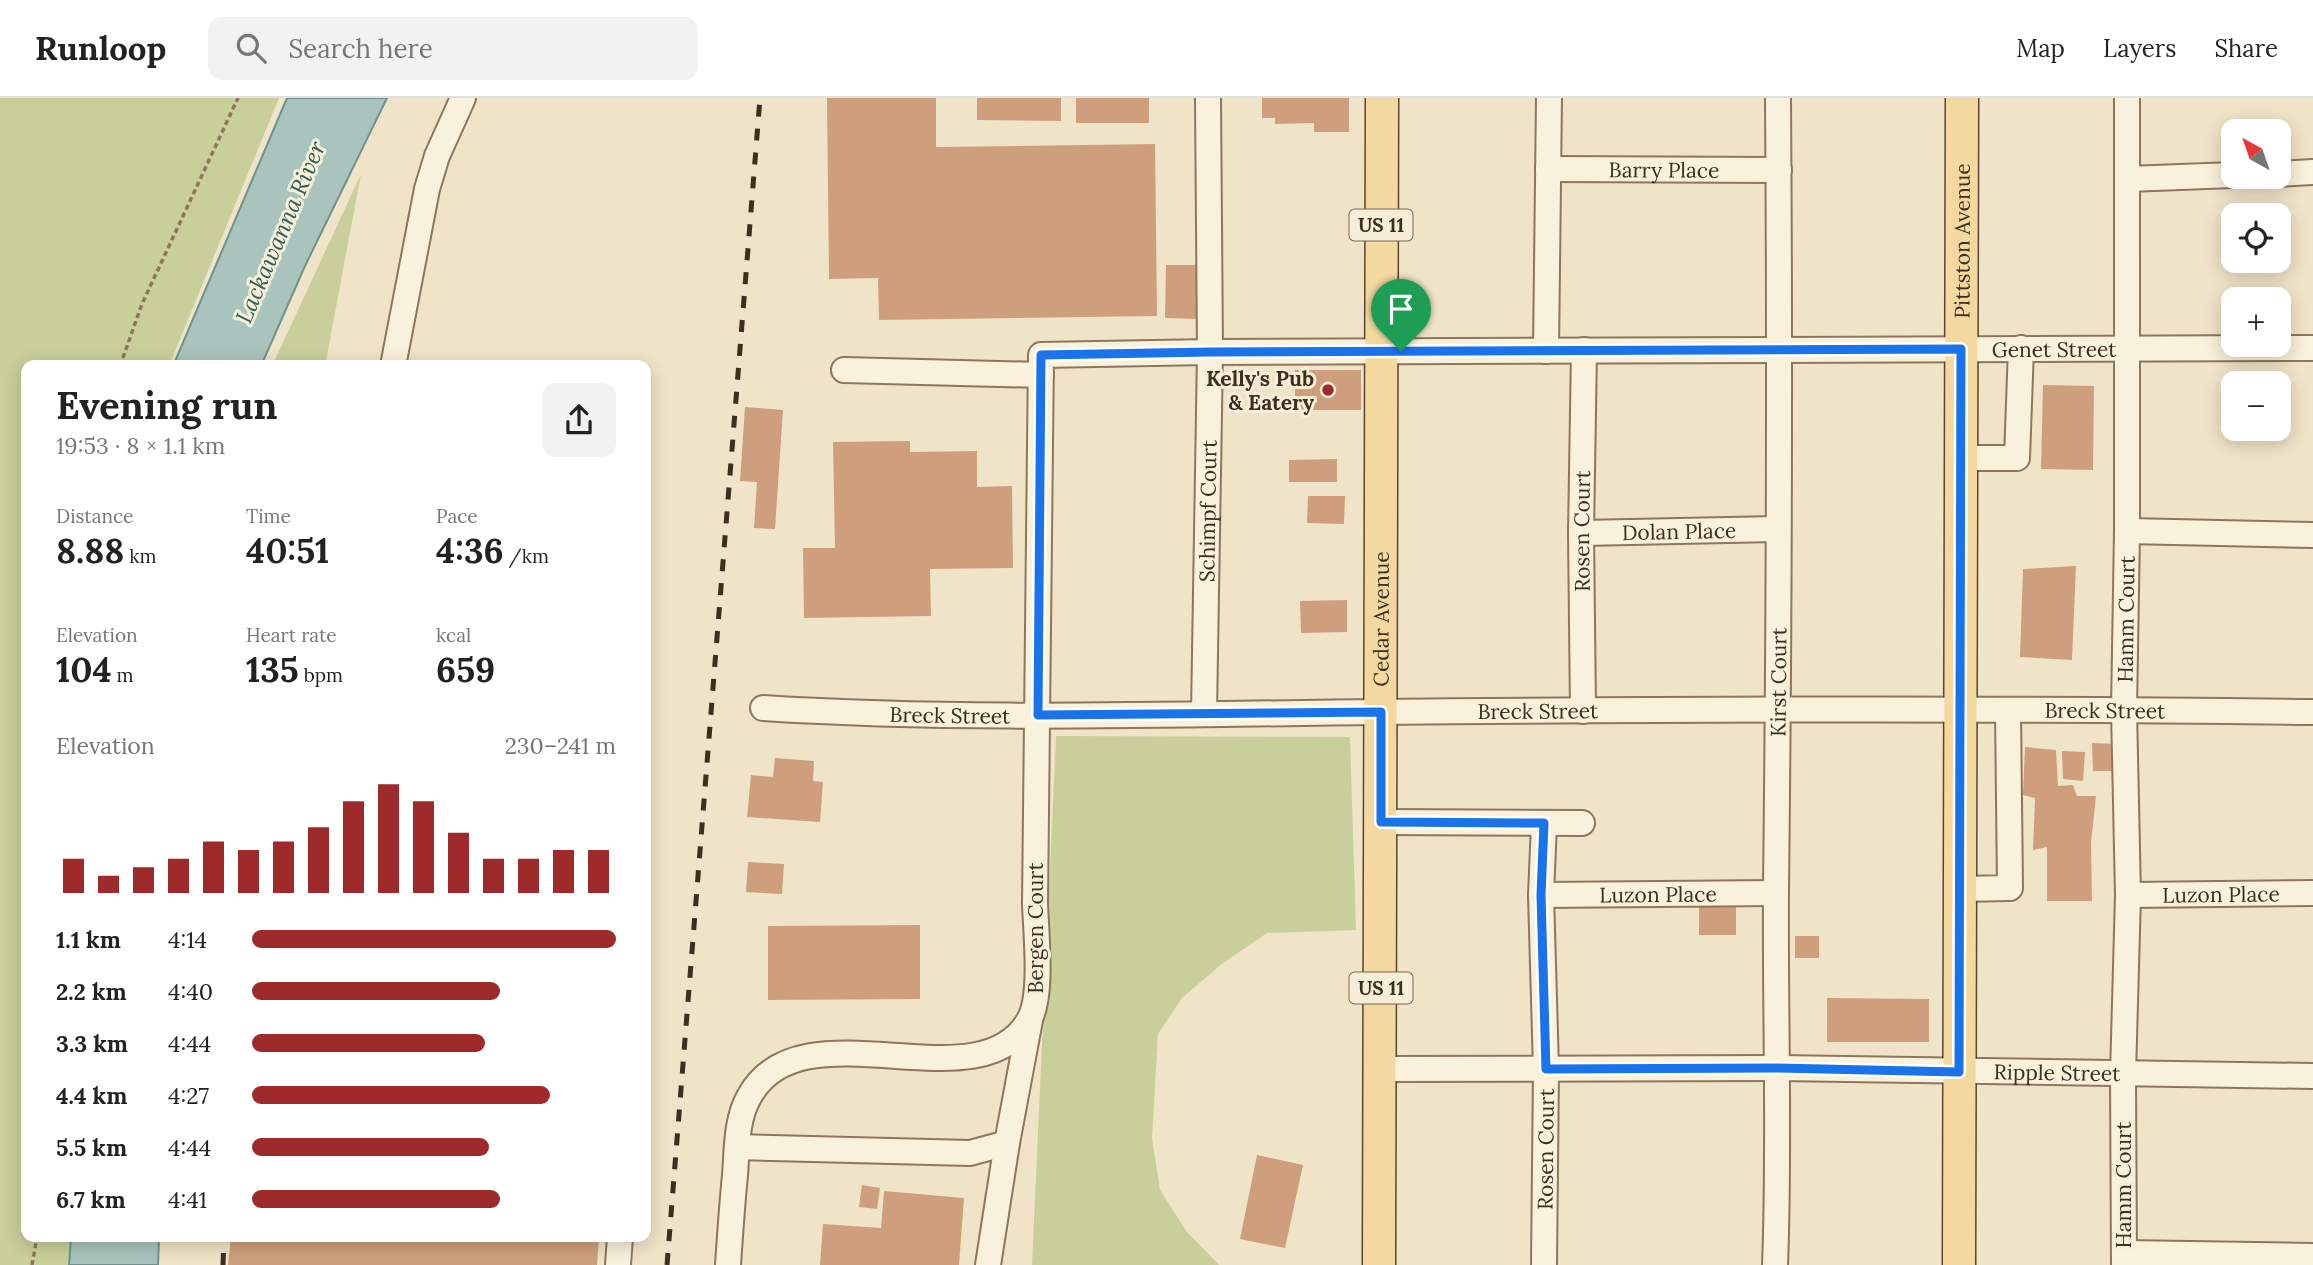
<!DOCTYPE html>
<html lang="en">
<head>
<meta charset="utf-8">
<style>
	:root { --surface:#fff; --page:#f2f2f2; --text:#222; --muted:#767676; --line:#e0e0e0; --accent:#9e2a2b }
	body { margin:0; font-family:Lora,serif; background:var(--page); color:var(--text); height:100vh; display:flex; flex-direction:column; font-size:26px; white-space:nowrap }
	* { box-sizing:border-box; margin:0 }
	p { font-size:23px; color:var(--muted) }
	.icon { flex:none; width:38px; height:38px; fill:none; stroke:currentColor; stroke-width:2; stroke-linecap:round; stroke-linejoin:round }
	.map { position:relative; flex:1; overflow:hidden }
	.sheet { position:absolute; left:21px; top:262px; width:630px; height:882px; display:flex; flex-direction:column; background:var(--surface); border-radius:14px; box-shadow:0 4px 18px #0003 }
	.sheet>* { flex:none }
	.needle { width:46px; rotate:320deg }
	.fabs { position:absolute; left:2221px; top:21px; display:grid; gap:14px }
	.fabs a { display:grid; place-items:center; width:70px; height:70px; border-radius:14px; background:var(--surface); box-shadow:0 4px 18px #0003; font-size:35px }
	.pin { position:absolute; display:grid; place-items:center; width:60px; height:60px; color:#fff; margin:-72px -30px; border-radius:50% 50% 50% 0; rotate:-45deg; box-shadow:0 0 7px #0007 }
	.pin .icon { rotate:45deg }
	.round { display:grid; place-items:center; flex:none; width:74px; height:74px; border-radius:14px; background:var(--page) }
	.headline { display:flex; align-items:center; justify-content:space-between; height:119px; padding:0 35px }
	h1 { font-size:38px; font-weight:800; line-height:52px }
	.metrics { display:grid; grid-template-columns:repeat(3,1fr); gap:10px; height:119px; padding:7px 35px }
	.metrics div { display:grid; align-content:center }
	.metrics b { font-size:35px; font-weight:800 }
	.metrics small { font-size:19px; font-weight:400 }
	.metrics p { font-size:19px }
	.chart { height:196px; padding:14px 35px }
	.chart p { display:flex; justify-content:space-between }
	.chart svg { width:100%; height:126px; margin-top:7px; stroke:var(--accent); stroke-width:6 }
	ul { padding:0 35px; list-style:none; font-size:23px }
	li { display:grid; grid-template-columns:112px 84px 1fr; align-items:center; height:52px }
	li i { height:18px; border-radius:9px; background:var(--accent) }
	header { display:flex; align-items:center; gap:42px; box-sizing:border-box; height:98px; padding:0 35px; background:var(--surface); border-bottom:2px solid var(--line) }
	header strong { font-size:33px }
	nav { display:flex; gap:38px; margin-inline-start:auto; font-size:24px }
	.search { width:490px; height:63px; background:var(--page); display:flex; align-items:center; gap:18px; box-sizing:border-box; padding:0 24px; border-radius:14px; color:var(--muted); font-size:26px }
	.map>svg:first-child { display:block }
</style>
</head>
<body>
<header>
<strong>Runloop</strong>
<div class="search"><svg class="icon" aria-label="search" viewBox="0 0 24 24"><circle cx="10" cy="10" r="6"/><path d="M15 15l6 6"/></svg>Search here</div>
<nav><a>Map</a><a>Layers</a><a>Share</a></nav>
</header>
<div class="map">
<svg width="2313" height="1167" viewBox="0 0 2313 1167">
	<rect width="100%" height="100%" fill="#f0e4c8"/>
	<path fill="#c9cf9b" d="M0,0H279L169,268H26V1139H71L68,1167H0Z
		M361,76L325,268H272Z
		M1056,638L1350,639L1356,832L1267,835L1223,865L1182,900L1158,936L1152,1040L1160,1092L1187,1134L1219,1167H1032Z"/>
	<path fill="#a9c4bc" stroke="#6f938a" stroke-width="2" d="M287,0H387L305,168L261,268H173Z
		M71,1139H159L158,1167H69Z"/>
	<path fill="#cf9f7d" d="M827,0H936V49L1155,46L1157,218L879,222L878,180L829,181Z
		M977,0H1061V23L977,22Z
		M1076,0H1149V25H1076Z
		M1262,0H1349V34H1314V25L1275,26V20H1262Z
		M1166,167H1202L1201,221L1165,220Z
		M1295,272H1361V312H1295Z
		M2043,287L2094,288L2093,372L2041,371Z
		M745,309L783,312L775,431L754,430L757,384L740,383Z
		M910,343V354L977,353V389L1012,388L1013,470L930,471L931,518L804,520L803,450H835L833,344Z
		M1337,361V384H1289V362Z
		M1308,398H1345L1344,426L1307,425Z
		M2076,468L2072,562L2020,559L2023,471Z
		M1347,502V534L1301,535L1300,503Z
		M2092,645L2119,646L2117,673H2093Z
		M2025,649L2056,652L2058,688L2073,687L2077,698H2096L2091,745L2092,803H2047V749L2033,752L2035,700L2023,697Z
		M2062,653L2085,654L2083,683L2063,681Z
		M775,660L814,663L813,683L823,684L820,724L747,719L751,677L773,679Z
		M748,764L784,766L782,796L746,794Z
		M1699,808H1736V837H1699Z
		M920,827V901L768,902V828Z
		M1795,838H1819V860H1795Z
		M1827,900L1929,901V944H1827Z
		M1257,1057L1303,1067L1285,1150L1240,1141Z
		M862,1087L880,1090L877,1111L859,1109Z
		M884,1093L964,1100L959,1167H820L823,1126L881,1130Z
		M231,1139H599L597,1167H228Z"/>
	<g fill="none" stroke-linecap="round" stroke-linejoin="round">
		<g stroke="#8d765c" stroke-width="28">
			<g id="minor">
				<path id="s1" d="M1548,71L1779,72"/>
				<path d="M2278,76L2313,74"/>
				<path d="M2128,81L2233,77"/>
				<path d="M1546,253L1549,0"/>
				<path d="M393,268L427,91L437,58L463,0"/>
				<path d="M844,272L1041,277"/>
				<path d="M1960,360H2017L2021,250"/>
				<path d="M2127,433L2313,437"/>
				<path id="s2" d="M1581,435L1777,431"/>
				<path id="s3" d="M763,610C968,623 1174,616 1378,614C1690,611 2002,610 2313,614"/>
				<path id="s4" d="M1583,613L1581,435L1584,252"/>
				<path id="s5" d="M1204,616L1210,254L1208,0"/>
				<path d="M1381,724L1582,725"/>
				<path d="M1960,791L2010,790L2008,612"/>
				<path id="s6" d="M1541,797L1776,795"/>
				<path id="s7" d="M2128,797L2313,795"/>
				<path id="s8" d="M1380,971L1777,970L2313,978"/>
				<path d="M737,1049L970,1055L1007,1045L1030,922"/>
				<path d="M2124,1155L2313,1158"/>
				<path d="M618,1167L620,1139"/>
				<path id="s9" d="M728,1167C730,1137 732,1107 735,1077C737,1051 736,1022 749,999C801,902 979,1011 1029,922C1043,899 1036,835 1035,806L1041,257L1210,254L2313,250"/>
				<path d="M988,1167L1007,1045"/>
				<path id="s10" d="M1544,1167L1546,971L1541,797L1544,725"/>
				<path id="s11" d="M1775,1167C1780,1042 1775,917 1776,792C1779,528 1780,264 1778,0"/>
				<path id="s12" d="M2124,1167L2123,977L2128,797L2124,612L2127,433V0"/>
			</g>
		</g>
		<g stroke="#5b4430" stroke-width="35">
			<g id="major">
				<path id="s13" d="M1379,1167L1382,0"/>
				<path id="s14" d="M1959,1167L1962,0"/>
			</g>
		</g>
		<path stroke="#8d765c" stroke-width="3.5" stroke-dasharray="5 3.5" stroke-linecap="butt" d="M120,268L142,206L238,0
			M32,1167L37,1139"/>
		<use href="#minor" stroke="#faf1dc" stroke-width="24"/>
		<use href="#major" stroke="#f3d9a0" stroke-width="32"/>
		<path stroke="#3d2e20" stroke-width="5" stroke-dasharray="12 12" stroke-linecap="butt" d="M223,1167L224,1139
			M667,1167L760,0"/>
	</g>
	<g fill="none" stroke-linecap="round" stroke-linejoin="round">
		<g stroke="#fff" stroke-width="14">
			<path id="route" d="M1961,251L1959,974L1777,970L1546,971L1541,797L1544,725L1381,724V614L1038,617L1041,257L1210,254Z"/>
		</g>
		<use href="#route" stroke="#1a73e8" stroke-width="9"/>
	</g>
	<circle fill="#9e2a2b" stroke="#f7eed8" stroke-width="2.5" cx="1328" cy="292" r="7"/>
	<g text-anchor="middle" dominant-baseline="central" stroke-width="6" stroke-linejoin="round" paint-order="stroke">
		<g fill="#f7eed8" stroke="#756857" stroke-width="2">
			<rect x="1349.5" y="111.5" width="63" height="31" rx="5"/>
			<rect x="1349.5" y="874.5" width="63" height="31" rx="5"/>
		</g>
		<g font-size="19" font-weight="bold" fill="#3d2e20">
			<text x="1381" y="127">US 11</text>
			<text x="1381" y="890">US 11</text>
		</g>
		<g font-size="21" fill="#3d2e20" stroke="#f7eed8">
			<text stroke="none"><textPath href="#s1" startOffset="116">Barry Place</textPath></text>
			<text stroke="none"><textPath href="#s14" startOffset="1024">Pittston Avenue</textPath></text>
			<text stroke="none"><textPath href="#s9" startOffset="2158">Genet Street</textPath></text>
			<text stroke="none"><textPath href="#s5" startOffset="203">Schimpf Court</textPath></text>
			<text stroke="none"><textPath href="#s4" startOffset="180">Rosen Court</textPath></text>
			<text stroke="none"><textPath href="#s2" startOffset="98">Dolan Place</textPath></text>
			<text stroke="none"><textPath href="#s13" startOffset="646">Cedar Avenue</textPath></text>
			<text stroke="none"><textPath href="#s12" startOffset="646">Hamm Court</textPath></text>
			<text stroke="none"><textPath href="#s11" startOffset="583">Kirst Court</textPath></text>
			<text stroke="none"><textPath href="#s3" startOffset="1342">Breck Street</textPath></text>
			<text stroke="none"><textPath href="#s3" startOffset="775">Breck Street</textPath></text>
			<text stroke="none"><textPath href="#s3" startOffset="187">Breck Street</textPath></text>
			<text stroke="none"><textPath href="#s6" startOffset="117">Luzon Place</textPath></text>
			<text stroke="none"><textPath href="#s7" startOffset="93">Luzon Place</textPath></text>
			<text transform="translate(1035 830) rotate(-90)">Bergen Court</text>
			<text stroke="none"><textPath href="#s8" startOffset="677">Ripple Street</textPath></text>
			<text stroke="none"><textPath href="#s10" startOffset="116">Rosen Court</textPath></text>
			<text transform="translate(2123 1087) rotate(-90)">Hamm Court</text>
		</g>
		<g font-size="21" font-weight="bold" fill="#3d2e20" stroke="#f7eed8" text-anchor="end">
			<text x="1314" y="280">Kelly's Pub<tspan x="1314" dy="24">&amp; Eatery</tspan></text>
		</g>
		<g font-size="23" font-style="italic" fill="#2f5d5a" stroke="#f7eed8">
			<text transform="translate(280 134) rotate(-67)">Lackawanna River</text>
		</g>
	</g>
</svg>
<div class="fabs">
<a><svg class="needle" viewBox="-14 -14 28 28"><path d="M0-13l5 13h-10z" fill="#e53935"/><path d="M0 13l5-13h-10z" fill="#767676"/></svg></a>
<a><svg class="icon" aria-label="locate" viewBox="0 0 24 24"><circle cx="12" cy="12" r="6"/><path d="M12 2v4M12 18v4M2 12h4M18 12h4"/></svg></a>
<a>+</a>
<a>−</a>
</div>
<div class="pin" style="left:1401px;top:253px;background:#1e9e55"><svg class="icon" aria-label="arrive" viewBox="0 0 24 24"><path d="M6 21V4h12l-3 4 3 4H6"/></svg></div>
<section class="sheet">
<div class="headline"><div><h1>Evening run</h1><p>19:53 · 8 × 1.1 km</p></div><a class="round"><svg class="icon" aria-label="share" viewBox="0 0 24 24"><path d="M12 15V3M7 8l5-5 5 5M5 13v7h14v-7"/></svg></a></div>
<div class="metrics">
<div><p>Distance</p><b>8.88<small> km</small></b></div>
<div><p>Time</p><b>40:51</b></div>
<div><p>Pace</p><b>4:36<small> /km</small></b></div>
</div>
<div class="metrics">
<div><p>Elevation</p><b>104<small> m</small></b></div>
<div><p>Heart rate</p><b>135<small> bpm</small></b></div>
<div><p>kcal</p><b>659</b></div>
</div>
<div class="chart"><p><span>Elevation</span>230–241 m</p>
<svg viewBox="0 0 160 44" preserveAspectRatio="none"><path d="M5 44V32M15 44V38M25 44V35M35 44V32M45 44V26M55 44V29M65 44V26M75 44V21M85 44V12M95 44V6M105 44V12M115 44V23M125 44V32M135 44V32M145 44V29M155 44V29"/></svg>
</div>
<ul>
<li><b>1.1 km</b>4:14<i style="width:100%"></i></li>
<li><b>2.2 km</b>4:40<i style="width:68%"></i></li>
<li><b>3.3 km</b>4:44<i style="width:64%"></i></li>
<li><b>4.4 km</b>4:27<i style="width:82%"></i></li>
<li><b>5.5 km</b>4:44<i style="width:65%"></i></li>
<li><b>6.7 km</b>4:41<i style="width:68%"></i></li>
</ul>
</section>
</div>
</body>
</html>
